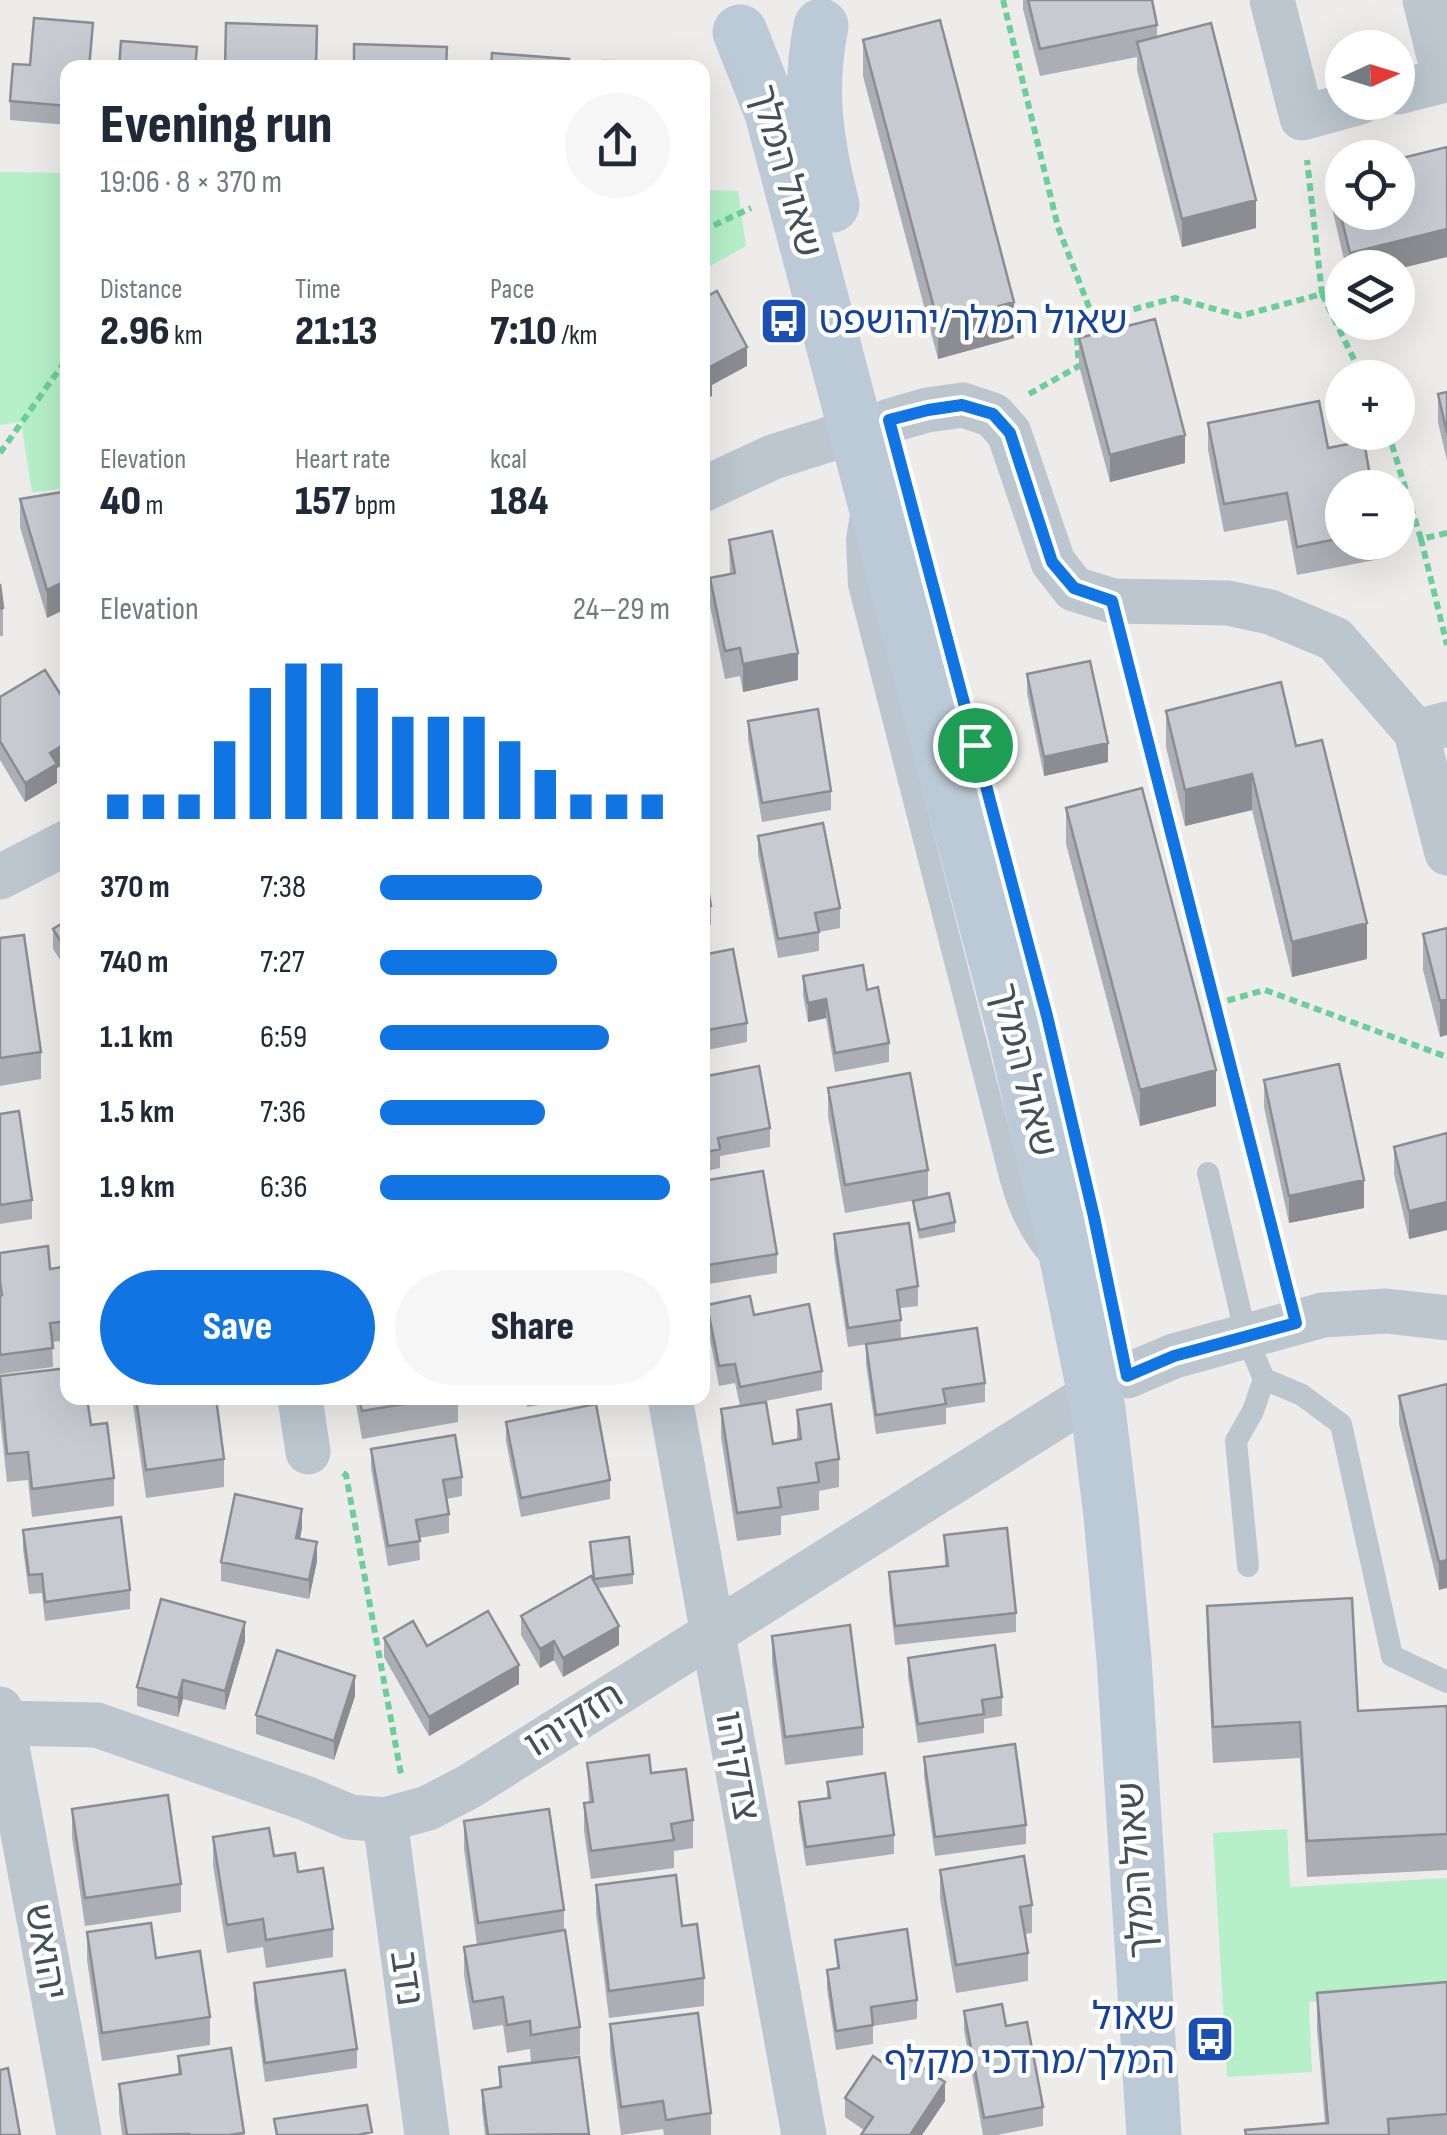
<!DOCTYPE html>
<html lang="en">
<head>
<meta charset="utf-8">
<style>
	:root { --surface:#fff; --page:#f6f6f7; --text:#1f2937; --muted:#747a83; --accent:#1074e3 }
	body { margin:0; font-family:"Sofia Sans Condensed","Noto Sans Hebrew",sans-serif; background:var(--page); color:var(--text); height:100vh; display:flex; flex-direction:column; font-size:38px; white-space:nowrap }
	* { box-sizing:border-box; margin:0 }
	p { font-size:32px; color:var(--muted) }
	.icon { flex:none; width:55px; height:55px; fill:none; stroke:currentColor; stroke-width:2; stroke-linecap:round; stroke-linejoin:round }
	.map { position:relative; flex:1; overflow:hidden }
	.details { position:absolute; left:60px; top:60px; width:650px; height:1345px; display:flex; flex-direction:column; background:var(--surface); border-radius:20px; box-shadow:0 10px 40px #0002 }
	.details>* { flex:none }
	.needle { width:65px; rotate:86deg }
	.buttons { position:absolute; left:1325px; top:30px; display:grid; gap:20px }
	.buttons a { display:grid; place-items:center; width:90px; height:90px; border-radius:50%; background:var(--surface); box-shadow:0 10px 40px #0002; font-size:50px }
	.pin { position:absolute; display:grid; place-items:center; width:85px; height:85px; color:#fff; margin:-42px; border:5px solid #fff; border-radius:50%; box-shadow:0 2px 10px #0007 }
	.round { display:grid; place-items:center; flex:none; width:105px; height:105px; border-radius:52px; background:var(--page) }
	.headline { display:flex; align-items:center; justify-content:space-between; height:170px; padding:0 40px }
	h1 { font-size:55px; font-weight:800; line-height:75px }
	.stats { display:grid; grid-template-columns:repeat(3,1fr); gap:15px; height:170px; padding:10px 40px }
	.stats div { display:grid; align-content:center }
	.stats b { font-size:42px; font-weight:800 }
	.stats small { font-size:28px; font-weight:400 }
	.stats p { font-size:28px }
	.chart { height:280px; padding:20px 40px }
	.chart p { display:flex; justify-content:space-between }
	.chart svg { width:100%; height:180px; margin-top:10px; stroke:var(--accent); stroke-width:6 }
	.primary-button { display:flex; gap:20px; margin-top:auto; padding:20px 40px }
	.primary-button a { flex:1; height:115px; border-radius:60px; background:var(--accent); color:#fff; font-size:40px; font-weight:800; line-height:115px; text-align:center }
	.primary-button a+a { background:var(--page); color:var(--text) }
	ul { padding:0 40px; list-style:none; font-size:32px }
	li { display:grid; grid-template-columns:160px 120px 1fr; align-items:center; height:75px }
	li i { height:25px; border-radius:12px; background:var(--accent) }
	.map>svg:first-child { display:block }
</style>
</head>
<body>
<div class="map">
<svg width="1447" height="2135" viewBox="0 0 1447 2135">
	<rect width="100%" height="100%" fill="#eeebeb"/>
	<path fill="#b5f0c9" d="M0,172L67,173V488L32,492L21,422L0,425Z
		M703,190L738,191L746,246L703,270Z
		M1287,1829L1290,1887L1447,1878V1994L1309,2002L1312,2072L1227,2077L1213,1833Z"/>
	<g fill="none" stroke-linecap="round" stroke-linejoin="round">
		<path stroke="#6ccf9a" stroke-width="6" stroke-dasharray="8 5" stroke-linecap="butt" d="M1003,0L1058,227L1094,320
			M702,231L751,208
			M1322,294L1363,378
			M1029,394L1079,366L1076,328L1094,320L1175,298L1240,316L1322,294L1307,160
			M1388,432L1421,539
			M0,453L68,357
			M1447,533L1421,539L1447,645
			M1123,641L1286,1283
			M1215,1004L1265,990L1447,1057
			M343,1473L346,1475L401,1774"/>
		<path stroke="#bbc6cf" stroke-width="22" d="M861,515L857,539L859,585L1011,1180C1019,1209 1031,1235 1051,1257
			M1208,1173L1246,1336L1264,1379L1253,1411L1236,1441L1248,1566
			M1264,1379L1302,1395L1341,1424L1392,1656L1447,1682"/>
		<path stroke="#bbc6cf" stroke-width="45" d="M1272,0L1302,118L1360,102
			M1398,92L1445,80L1425,0
			M889,421L927,410L963,405L993,415L1009,433L1053,562L1074,589L1113,601L1228,603L1270,612L1335,639L1416,732
			M702,490L773,457L855,431
			M1447,724L1416,732L1447,853
			M0,877L68,842
			M1127,1376L1174,1356L1323,1315L1386,1311L1447,1318
			M300,1398L308,1452
			M670,1398L804,2135
			M0,1709L79,2135
			M2,1723L97,1725L305,1798L350,1817L385,1820L428,1808L470,1786L1094,1393
			M385,1820L427,2135"/>
		<path stroke="#bcc9d6" stroke-width="55" d="M821,26C808,90 816,143 832,205
			M740,32L772,113L1013,1025L1060,1225L1098,1409L1111,1516L1124,1659L1154,2135"/>
	</g>
	<path fill="#abaeb4" d="M1023,0H1152L1157,25V37L1256,228L1182,247L1137,70V57L1040,76L1023,9Z
		M863,40L1014,338L938,359L863,76Z
		M93,42L68,68V125L10,120V101L30,65Z
		M1331,176L1398,268H1346L1331,204Z
		M1079,338L1185,463L1110,482L1079,366Z
		M1447,392V461L1438,422V394Z
		M1208,423L1328,448L1342,488V542H1380V559L1297,575L1287,520L1224,532L1208,450Z
		M68,491L47,618L20,527V499Z
		M729,540L798,680L743,692L740,676L725,679L710,606V578L730,574Z
		M0,584L3,608V636H0Z
		M1027,674L1108,762L1044,776L1027,693Z
		M0,697L68,706V762L57,768V783L25,802L0,760Z
		M1166,711L1296,746L1367,959L1292,977L1252,810L1185,826L1166,747Z
		M748,721L831,791V810L762,822L748,740Z
		M702,779L705,790V809L702,810Z
		M1066,808L1216,1106L1140,1126L1066,844Z
		M758,836L840,908V928L819,932V951L778,958L758,855Z
		M702,857L711,906V925L702,926Z
		M68,920V972L53,949V929Z
		M1447,928L1440,1037L1423,970V934Z
		M0,938L41,1052V1079L0,1086Z
		M702,955L747,1023V1042L702,1051Z
		M803,976L867,990L889,1043V1062L835,1072L826,1018L808,1022L803,995Z
		M702,1077L770,1128V1147L720,1156V1168L702,1172Z
		M1264,1080L1364,1208L1289,1223L1264,1107Z
		M828,1088L928,1170V1197L955,1222V1232L919,1239L913,1210V1201L922,1199L845,1213L828,1116Z
		M0,1114L32,1200V1219L0,1224Z
		M1447,1133V1230L1409,1239L1394,1174V1147Z
		M702,1181L777,1254V1273L702,1285Z
		M834,1234L918,1286V1306L900,1308L901,1339L848,1347L834,1253Z
		M0,1253L50,1269L68,1266V1340L52,1342L53,1367L0,1374Z
		M707,1305L754,1315L822,1371V1390L740,1406L735,1383L719,1386L707,1324Z
		M866,1344L985,1383V1402L946,1408V1424L876,1434L866,1364Z
		M0,1376L91,1425L114,1478V1506L32,1517L28,1480L7,1482L0,1417Z
		M1447,1384L1439,1590L1399,1424V1396Z
		M132,1398H216L224,1459V1487L146,1498Z
		M355,1398H458V1422L362,1439Z
		M525,1398H582L527,1407Z
		M721,1409L773,1444L797,1440V1410L839,1459V1487L819,1491V1510L781,1516V1535L737,1541L721,1437Z
		M506,1422L610,1480V1499L521,1517L506,1441Z
		M371,1449L462,1477V1496L446,1499L449,1514V1533L419,1538L420,1560L388,1566L371,1468Z
		M302,1528L300,1539L317,1561L309,1599L221,1581V1562Z
		M23,1530L130,1590V1609L45,1621L42,1593L29,1594L23,1549Z
		M944,1535L1016,1613V1632L895,1645L889,1591V1572L945,1566Z
		M590,1542L633,1574V1584L598,1588L619,1645L563,1677L554,1660L540,1668L521,1635V1616L593,1579Z
		M1207,1606L1358,1711L1447,1706V1870L1307,1877L1300,1758L1213,1763L1207,1641Z
		M772,1636L863,1727V1755L785,1765L772,1663Z
		M384,1638L427,1646L519,1684L429,1736L384,1657Z
		M245,1641L225,1710L183,1699L178,1717L137,1706V1687Z
		M908,1658L1002,1697V1716L984,1719V1733L918,1743L908,1677Z
		M355,1696L334,1760L256,1734V1715Z
		M924,1757L1026,1825V1844L935,1856L924,1776Z
		M587,1763L651,1773L693,1820V1848L674,1851V1868L591,1879L584,1831V1803L589,1802Z
		M827,1782L894,1835V1854L806,1866L799,1821V1802L827,1798Z
		M72,1809L181,1884V1912L85,1926L72,1837Z
		M464,1821L564,1910V1931L580,2027V2055L531,2063L530,2049L507,2053L503,2025L473,2030L464,1975V1947L477,1945L464,1849Z
		M213,1837L274,1856L298,1872L333,1929V1957L266,1968L263,1947L227,1953L213,1865Z
		M940,1870L1032,1905V1933L1025,1934L1028,1953V1981L956,1993L940,1898Z
		M596,1885L682,1926L704,1978V2006L609,2018L596,1913Z
		M87,1932L156,1958L210,2017V2045L102,2061L87,1960Z
		M835,1940L917,2000V2019L873,2026V2044L836,2050L827,1989V1970L837,1968Z
		M1447,1982V2135H1245L1325,2124L1317,2029V1993Z
		M254,1983L357,2049V2068L265,2082L254,2002Z
		M964,2011L1006,2026L1043,2107V2126L997,2135H983L964,2030Z
		M610,2024L711,2113V2135H664L663,2129L621,2135L610,2052Z
		M231,2048L244,2135H122L119,2112V2084L178,2075V2056Z
		M499,2067L589,2135H485L482,2109V2090L499,2087Z
		M845,2098L945,2101L922,2135H861L864,2130L845,2117Z"/>
	<path fill="#8b8d92" d="M1256,200V228L1182,247V219Z
		M1447,229V257L1398,269V268H1350V253Z
		M1014,302V338L938,359V323Z
		M747,347V366L712,385V396L702,401V382L708,368Z
		M1185,435V463L1110,482V455Z
		M68,580V608L47,618V590Z
		M798,653V680L743,692V664Z
		M68,742V762L57,768V783L25,802V783L50,753Z
		M1108,743V762L1044,776V757Z
		M1252,774V810L1185,826V790Z
		M1367,923V959L1292,977V942Z
		M826,999V1018L808,1022V1003Z
		M1447,999V1035L1440,1037V1001Z
		M1216,1070V1106L1140,1126V1090Z
		M1364,1180V1208L1289,1223V1196Z
		M1447,1202V1230L1409,1239V1211Z
		M302,1509V1528L296,1557V1538Z
		M317,1542V1561L309,1599V1580Z
		M1447,1560V1588L1439,1590V1562Z
		M245,1622V1641L225,1710V1691Z
		M619,1626V1645L563,1677V1658Z
		M554,1641V1660L540,1668V1649Z
		M519,1665V1684L429,1736V1717Z
		M355,1676V1696L334,1760V1741Z
		M183,1680V1699L178,1717V1698Z
		M945,2082V2101L922,2135H910Z"/>
	<path fill="#c7cad1" stroke="#8b8d92" stroke-width="2.5" d="M1028,0H1152L1157,25L1040,49Z
		M34,18L93,23L89,68H68V106L10,101L13,64L30,65Z
		M940,20L1014,302L938,323L863,40Z
		M226,23L317,26L316,68H225Z
		M1211,23L1256,200L1182,219L1137,42Z
		M121,41L197,47L195,68H119Z
		M354,44L447,47L446,68H354Z
		M492,53L569,59L568,68H491Z
		M603,61L664,62V68H603Z
		M1447,147V229L1350,253L1331,176L1342,173V212H1398V159Z
		M717,291L747,347L708,368L712,376L702,382V299Z
		M1155,319L1185,435L1110,455L1079,338Z
		M1447,392V433L1438,394Z
		M1319,401L1328,448L1364,441L1372,488H1342V538L1297,547L1287,493L1224,504L1208,423Z
		M68,491V580L47,590L20,499Z
		M772,531L798,653L743,664L740,648L725,651L710,578L735,573L729,540Z
		M0,584L3,608L0,609Z
		M1090,661L1108,743L1044,757L1027,674Z
		M45,670L68,706V742L50,753L57,764L25,783L0,741V697Z
		M1281,682L1296,746L1322,740L1367,923L1292,942L1252,774L1185,790L1166,711Z
		M818,709L831,791L762,803L748,721Z
		M1142,788L1216,1070L1140,1090L1066,808Z
		M823,823L840,908L815,913L819,932L778,939L758,836Z
		M702,857L711,906L702,907Z
		M68,920V953L53,929Z
		M1447,928V999L1440,1001L1423,934Z
		M24,935L41,1052L0,1058V938Z
		M733,949L747,1023L702,1031V955Z
		M863,965L867,990L878,987L889,1043L835,1053L826,999L808,1003L803,976Z
		M1339,1064L1364,1180L1289,1196L1264,1080Z
		M759,1066L770,1128L718,1138L720,1149L702,1153V1077Z
		M910,1073L928,1170L845,1185L828,1088Z
		M19,1111L32,1200L0,1205V1114Z
		M1447,1133V1202L1409,1211L1394,1147Z
		M763,1171L777,1254L702,1266V1181Z
		M949,1193L955,1222L919,1230L913,1201Z
		M909,1223L918,1286L897,1290L901,1320L848,1328L834,1234Z
		M48,1246L50,1269L68,1266V1321L50,1323L53,1348L0,1355V1296L2,1295L0,1282V1253Z
		M750,1296L754,1315L809,1304L822,1371L740,1387L735,1364L719,1366L707,1305Z
		M977,1328L985,1383L943,1389L946,1404L876,1415L866,1344Z
		M68,1368V1398H87L91,1425L107,1423L114,1478L32,1489L28,1452L7,1454L0,1376Z
		M1447,1384V1560L1439,1562L1399,1396Z
		M136,1398H216L224,1459L146,1470Z
		M359,1398H439L362,1411Z
		M766,1402L773,1444L801,1439L797,1410L831,1404L839,1459L816,1463L819,1482L778,1488L781,1507L737,1513L721,1409Z
		M596,1404L610,1480L521,1498L506,1422Z
		M455,1435L462,1477L443,1480L449,1514L416,1520L420,1541L388,1546L371,1449Z
		M235,1494L302,1509L296,1538L317,1542L309,1580L221,1562Z
		M121,1517L130,1590L45,1602L42,1574L29,1575L23,1530Z
		M1007,1528L1016,1613L895,1626L889,1572L948,1566L944,1535Z
		M629,1537L633,1574L594,1579L590,1542Z
		M591,1576L619,1626L563,1658L554,1641L540,1649L521,1616Z
		M1352,1598L1358,1711L1447,1706V1834L1307,1841L1300,1722L1213,1727L1207,1606Z
		M161,1599L245,1622L225,1691L183,1680L178,1698L137,1687Z
		M488,1611L519,1665L429,1717L384,1638L413,1621L427,1646Z
		M850,1625L863,1727L785,1737L772,1636Z
		M995,1645L1002,1697L982,1700L984,1714L918,1724L908,1658Z
		M277,1650L355,1676L334,1741L256,1715Z
		M1015,1744L1026,1825L935,1837L924,1757Z
		M649,1755L651,1773L686,1769L693,1820L671,1824L674,1840L591,1851L584,1803L593,1802L587,1763Z
		M885,1773L894,1835L806,1847L799,1802L830,1798L827,1782Z
		M168,1795L181,1884L85,1898L72,1809Z
		M549,1809L564,1910L478,1923L464,1821Z
		M269,1828L274,1856L295,1853L298,1872L323,1868L333,1929L266,1940L263,1919L227,1925L213,1837Z
		M1024,1856L1032,1905L1020,1907L1028,1953L956,1965L940,1870Z
		M676,1875L682,1926L697,1924L704,1978L609,1991L596,1885Z
		M151,1923L156,1958L200,1951L210,2017L102,2033L87,1932Z
		M907,1929L917,2000L871,2007L873,2025L836,2031L827,1970L839,1968L835,1940Z
		M565,1930L580,2027L531,2035L530,2021L507,2025L503,1997L473,2002L464,1947Z
		M345,1970L357,2049L265,2063L254,1983Z
		M1447,1982V2114L1388,2119L1389,2135H1246L1245,2130L1328,2123L1317,1993Z
		M1002,2004L1006,2026L1027,2022L1043,2107L984,2118L964,2011Z
		M698,2013L711,2113L666,2120L663,2101L621,2107L610,2024Z
		M231,2048L244,2133L228,2135H189V2134L127,2135L119,2084L181,2074L178,2056Z
		M899,2052L945,2082L910,2135H861L873,2117L845,2098L873,2056L889,2067Z
		M579,2057L589,2134L488,2135L482,2090L501,2087L499,2067Z
		M8,2068L20,2135H0V2070Z
		M367,2105L372,2132L358,2135H277L274,2119Z"/>
	<g fill="none" stroke-linecap="round" stroke-linejoin="round">
		<g stroke="#fff" stroke-width="20">
			<path id="route" d="M962,405L993,414L1010,433L1052,562L1074,588L1112,601L1296,1323L1174,1356L1127,1376L1094,1217L1047,1016L889,420L928,410Z"/>
		</g>
		<use href="#route" stroke="#1074e3" stroke-width="12"/>
	</g>
	<defs>
		<g id="bus-square" transform="scale(2.5)"><rect x="-9" y="-9" width="18" height="18" rx="4" fill="#1a4fb4" stroke="#fff"/><path d="M-5-6H5V4H4V6H2V4H-2V6H-4V4H-5ZM-3.5-4V0h7V-4ZM-3.5 1.2v1.5H-2V1.2ZM2 1.2v1.5H3.5V1.2Z" fill="#fff"/></g>
	</defs>
	<g fill-rule="evenodd">
		<use href="#bus-square" x="784" y="321"/>
		<use href="#bus-square" x="1210" y="2039"/>
	</g>
	<g text-anchor="middle" dominant-baseline="central" stroke-width="9" stroke-linejoin="round" paint-order="stroke">
		<g font-size="38" fill="#434f59" stroke="#fff">
			<text transform="translate(785 171) rotate(74)">שאול המלך</text>
			<text transform="translate(1023 1070) rotate(76)">שאול המלך</text>
			<text transform="translate(574 1720) rotate(-32)">חזקיהו</text>
			<text transform="translate(737 1766) rotate(80)">צדקיהו</text>
			<text transform="translate(1137 1870) rotate(-94)">שאול המלך</text>
			<text transform="translate(45 1952) rotate(80)">יהואש</text>
			<text transform="translate(406 1978) rotate(82)">נדב</text>
		</g>
		<g font-size="38" fill="#164399" stroke="#fff" text-anchor="start">
			<text x="819" y="321">שאול המלך/יהושפט</text>
			<text x="1175" y="2017" text-anchor="end">שאול<tspan x="1175" dy="44">המלך/מרדכי מקלף</tspan></text>
		</g>
	</g>
</svg>
<div class="buttons">
<a><svg class="needle" viewBox="-14 -14 28 28"><path d="M0-13l5 13h-10z" fill="#e53935"/><path d="M0 13l5-13h-10z" fill="#747a83"/></svg></a>
<a><svg class="icon" aria-label="locate" viewBox="0 0 24 24"><circle cx="12" cy="12" r="6"/><path d="M12 2v4M12 18v4M2 12h4M18 12h4"/></svg></a>
<a><svg class="icon" aria-label="layers" viewBox="0 0 24 24"><path d="M12 4l9 5-9 5-9-5zM3 14l9 5 9-5"/></svg></a>
<a>+</a>
<a>−</a>
</div>
<div class="pin" style="left:975px;top:745px;background:#1e9e55"><svg class="icon" aria-label="arrive" viewBox="0 0 24 24"><path d="M6 21V4h12l-3 4 3 4H6"/></svg></div>
<section class="details">
<div class="headline"><div><h1>Evening run</h1><p>19:06 · 8 × 370 m</p></div><a class="round"><svg class="icon" aria-label="share" viewBox="0 0 24 24"><path d="M12 15V3M7 8l5-5 5 5M5 13v7h14v-7"/></svg></a></div>
<div class="stats">
<div><p>Distance</p><b>2.96<small> km</small></b></div>
<div><p>Time</p><b>21:13</b></div>
<div><p>Pace</p><b>7:10<small> /km</small></b></div>
</div>
<div class="stats">
<div><p>Elevation</p><b>40<small> m</small></b></div>
<div><p>Heart rate</p><b>157<small> bpm</small></b></div>
<div><p>kcal</p><b>184</b></div>
</div>
<div class="chart"><p><span>Elevation</span>24–29 m</p>
<svg viewBox="0 0 160 44" preserveAspectRatio="none"><path d="M5 44V38M15 44V38M25 44V38M35 44V25M45 44V12M55 44V6M65 44V6M75 44V12M85 44V19M95 44V19M105 44V19M115 44V25M125 44V32M135 44V38M145 44V38M155 44V38"/></svg>
</div>
<ul>
<li><b>370 m</b>7:38<i style="width:56%"></i></li>
<li><b>740 m</b>7:27<i style="width:61%"></i></li>
<li><b>1.1 km</b>6:59<i style="width:79%"></i></li>
<li><b>1.5 km</b>7:36<i style="width:57%"></i></li>
<li><b>1.9 km</b>6:36<i style="width:100%"></i></li>
</ul>
<div class="primary-button"><a>Save</a><a>Share</a></div>
</section>
</div>
</body>
</html>
